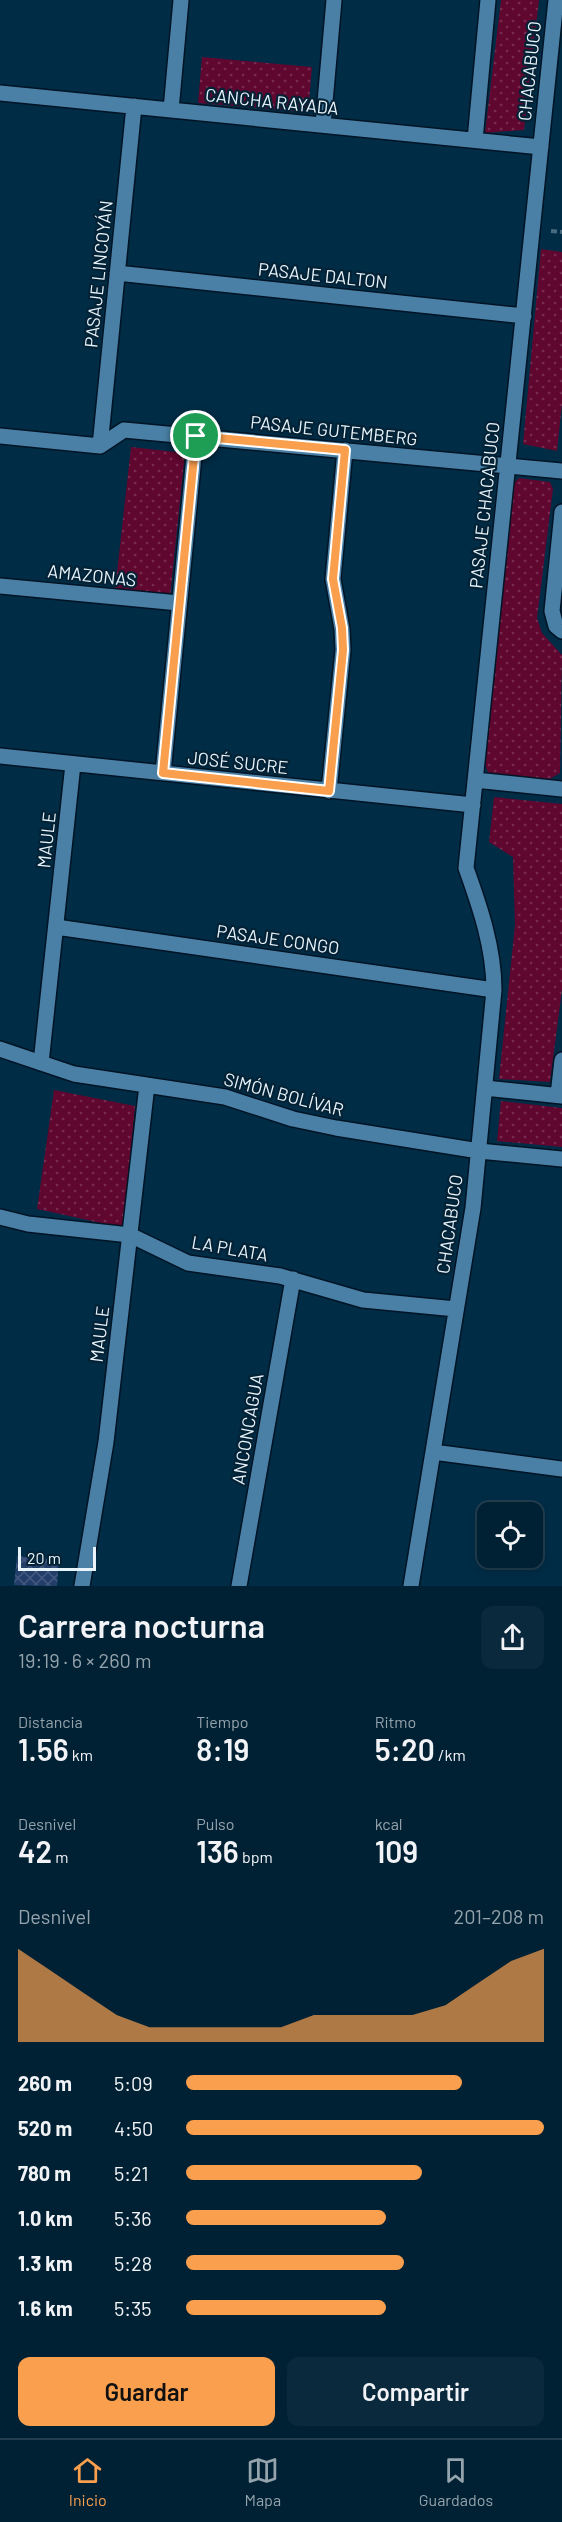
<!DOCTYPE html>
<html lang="es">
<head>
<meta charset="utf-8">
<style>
	:root { --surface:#002134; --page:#0a293c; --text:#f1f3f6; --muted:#95a3ac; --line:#223e4f; --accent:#f99f4d }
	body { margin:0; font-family:Barlow,sans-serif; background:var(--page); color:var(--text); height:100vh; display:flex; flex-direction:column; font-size:22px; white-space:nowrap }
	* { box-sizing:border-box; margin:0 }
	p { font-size:20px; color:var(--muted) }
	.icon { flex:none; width:33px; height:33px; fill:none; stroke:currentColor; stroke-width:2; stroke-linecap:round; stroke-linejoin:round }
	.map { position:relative; height:1586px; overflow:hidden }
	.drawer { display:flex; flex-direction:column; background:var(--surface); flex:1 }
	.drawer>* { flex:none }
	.tools { position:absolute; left:477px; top:1502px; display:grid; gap:12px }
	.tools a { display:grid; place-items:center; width:66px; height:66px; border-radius:12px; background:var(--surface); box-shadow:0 3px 9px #0003,0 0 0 2px var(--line); font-size:30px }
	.scale { position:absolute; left:18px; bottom:15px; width:78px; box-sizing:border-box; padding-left:6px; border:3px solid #e8f4fc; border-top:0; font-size:16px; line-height:21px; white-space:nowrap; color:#e8f4fc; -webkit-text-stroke:4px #042235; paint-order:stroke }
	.pin { position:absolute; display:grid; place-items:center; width:51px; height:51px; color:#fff; margin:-26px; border:3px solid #fff; border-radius:50%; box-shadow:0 2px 6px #0007 }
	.round { display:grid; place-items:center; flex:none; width:63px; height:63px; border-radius:12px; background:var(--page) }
	.head { display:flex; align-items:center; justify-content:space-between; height:102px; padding:0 18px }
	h1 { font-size:33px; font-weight:600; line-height:45px }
	.metrics { display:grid; grid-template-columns:repeat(3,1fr); gap:9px; height:102px; padding:6px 18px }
	.metrics div { display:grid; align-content:center }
	.metrics b { font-size:30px; font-weight:600 }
	.metrics small { font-size:16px; font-weight:400 }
	.metrics p { font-size:16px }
	.chart { height:168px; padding:12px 18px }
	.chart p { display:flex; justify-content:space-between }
	.chart svg { width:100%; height:108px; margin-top:6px; fill:var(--accent); opacity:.7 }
	.primary-button { display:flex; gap:12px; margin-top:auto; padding:12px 18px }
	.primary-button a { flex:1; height:69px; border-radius:12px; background:var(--accent); color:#111; font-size:24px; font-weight:600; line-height:69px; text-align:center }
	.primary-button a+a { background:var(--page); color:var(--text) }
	ul { padding:0 18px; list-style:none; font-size:20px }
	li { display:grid; grid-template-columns:96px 72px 1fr; align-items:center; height:45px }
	li i { height:15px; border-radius:8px; background:var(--accent) }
	.menu { display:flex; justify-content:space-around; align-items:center; height:84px; border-top:2px solid var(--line); background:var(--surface); font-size:16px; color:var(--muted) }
	.menu a { display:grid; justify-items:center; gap:3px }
	.menu .active { color:var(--accent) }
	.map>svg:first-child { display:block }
</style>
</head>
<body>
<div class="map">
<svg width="562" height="1586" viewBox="0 0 562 1586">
	<defs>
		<pattern id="grass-dots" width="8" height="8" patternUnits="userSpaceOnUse" patternTransform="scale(1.5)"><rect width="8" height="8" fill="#600730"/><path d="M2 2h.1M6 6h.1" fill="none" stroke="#772c4f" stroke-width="1.8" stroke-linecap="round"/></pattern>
		<pattern id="building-cross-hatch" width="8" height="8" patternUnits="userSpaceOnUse" patternTransform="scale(1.5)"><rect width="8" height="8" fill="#243e6a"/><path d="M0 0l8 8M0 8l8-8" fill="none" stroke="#445a80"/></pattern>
	</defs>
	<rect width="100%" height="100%" fill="#002c46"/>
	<path fill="url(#grass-dots)" d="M501,0H539L524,130L485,133Z
		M202,57L312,67L308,112L198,103Z
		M541,249L562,252V404L557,451L523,444Z
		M131,447L185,453L170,597L115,590Z
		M519,478L550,482L553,489L537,618L542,633L562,655L560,773L550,779L489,774L484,763L514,483Z
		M494,797L562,804V990L550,1082L499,1079L515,925L513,857L489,842Z
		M54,1090L135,1106L124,1228L37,1209Z
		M501,1101L562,1108V1147L497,1141Z"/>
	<path fill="url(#building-cross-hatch)" d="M17,1556L59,1560L57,1586L14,1585Z"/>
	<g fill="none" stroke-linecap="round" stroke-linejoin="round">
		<g stroke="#001425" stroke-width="18">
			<path id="minor" d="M0,93L541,147
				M171,110L181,0
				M323,125L334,0
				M475,140L488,0
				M117,273L524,316
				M0,436L100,446L124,430L562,471
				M100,446L134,106
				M562,512L552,611L556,626L562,631
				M0,586L179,603
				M0,756L473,805
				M163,773L196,436
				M475,780L562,789
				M329,791L343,650L342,629L333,579L345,450
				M56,927L494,990
				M0,1049L74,1074L225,1097L293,1119L336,1128L479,1151L562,1159
				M41,1063L73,764
				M485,1088L562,1096
				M558,1095L562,1060
				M0,1217L28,1224L130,1235L188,1263L280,1276L363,1300L456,1309
				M433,1452L562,1469
				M82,1586L106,1442L147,1085
				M239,1586L293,1279
				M411,1586L473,1208L494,990C494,948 480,907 466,868L556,0"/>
		</g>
		<path stroke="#496b7f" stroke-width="4" stroke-dasharray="6 3" stroke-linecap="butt" d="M551,231L562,232"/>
		<use href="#minor" stroke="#4a80a6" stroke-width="15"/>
	</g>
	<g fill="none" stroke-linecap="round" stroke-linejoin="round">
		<g stroke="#fff" stroke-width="12">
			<path id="route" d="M196,436L345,450L333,579L342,628L343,650L329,791L163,773Z"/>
		</g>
		<use href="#route" stroke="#f99f4d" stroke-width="8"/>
	</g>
	<g text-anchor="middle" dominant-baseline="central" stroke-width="4.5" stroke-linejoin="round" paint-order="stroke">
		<g font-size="18" fill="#e8f4fc" stroke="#042235">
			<text transform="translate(529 71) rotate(-84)">CHACABUCO</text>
			<text transform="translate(272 101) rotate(6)">CANCHA RAYADA</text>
			<text transform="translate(98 274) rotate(-84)">PASAJE LINCOYÁN</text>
			<text transform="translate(323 275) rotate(6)">PASAJE DALTON</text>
			<text transform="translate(334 430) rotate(6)">PASAJE GUTEMBERG</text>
			<text transform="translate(484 505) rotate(-84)">PASAJE CHACABUCO</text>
			<text transform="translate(92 575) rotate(6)">AMAZONAS</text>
			<text transform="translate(238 762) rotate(6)">JOSÉ SUCRE</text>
			<text transform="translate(46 840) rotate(-84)">MAULE</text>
			<text transform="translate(278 939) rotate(8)">PASAJE CONGO</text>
			<text transform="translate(284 1094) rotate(15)">SIMÓN BOLÍVAR</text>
			<text transform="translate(449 1224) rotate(-82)">CHACABUCO</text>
			<text transform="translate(230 1248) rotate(10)">LA PLATA</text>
			<text transform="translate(99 1334) rotate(-83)">MAULE</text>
			<text transform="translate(247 1429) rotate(-80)">ANCONCAGUA</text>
		</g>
	</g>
</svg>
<div class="tools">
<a><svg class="icon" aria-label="locate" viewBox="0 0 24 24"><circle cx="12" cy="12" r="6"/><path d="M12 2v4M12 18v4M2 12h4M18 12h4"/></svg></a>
</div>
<div class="scale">20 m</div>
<div class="pin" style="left:196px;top:436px;background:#1e9e55"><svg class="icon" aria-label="arrive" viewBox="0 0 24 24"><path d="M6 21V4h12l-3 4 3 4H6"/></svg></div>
</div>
<section class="drawer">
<div class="head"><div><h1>Carrera nocturna</h1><p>19:19 · 6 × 260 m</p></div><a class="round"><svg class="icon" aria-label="share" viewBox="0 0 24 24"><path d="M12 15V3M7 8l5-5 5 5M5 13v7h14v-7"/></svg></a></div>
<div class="metrics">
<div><p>Distancia</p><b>1.56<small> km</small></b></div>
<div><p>Tiempo</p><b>8:19</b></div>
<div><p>Ritmo</p><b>5:20<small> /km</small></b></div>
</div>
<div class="metrics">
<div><p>Desnivel</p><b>42<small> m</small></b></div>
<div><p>Pulso</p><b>136<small> bpm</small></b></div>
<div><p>kcal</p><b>109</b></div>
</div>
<div class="chart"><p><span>Desnivel</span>201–208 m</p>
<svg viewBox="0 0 160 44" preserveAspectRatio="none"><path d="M0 44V6L10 15L20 24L30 33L40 38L50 38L60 38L70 38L80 38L90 33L100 33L110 33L120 33L130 29L140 20L150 11L160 6V44z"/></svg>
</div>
<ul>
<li><b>260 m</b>5:09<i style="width:77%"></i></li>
<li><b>520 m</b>4:50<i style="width:100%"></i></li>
<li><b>780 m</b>5:21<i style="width:66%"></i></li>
<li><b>1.0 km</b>5:36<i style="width:56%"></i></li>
<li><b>1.3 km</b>5:28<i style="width:61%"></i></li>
<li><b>1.6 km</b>5:35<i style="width:56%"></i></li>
</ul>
<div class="primary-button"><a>Guardar</a><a>Compartir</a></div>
</section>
<nav class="menu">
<a class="active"><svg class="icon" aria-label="home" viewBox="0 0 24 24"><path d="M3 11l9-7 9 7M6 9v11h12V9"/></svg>Inicio</a>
<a><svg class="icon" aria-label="map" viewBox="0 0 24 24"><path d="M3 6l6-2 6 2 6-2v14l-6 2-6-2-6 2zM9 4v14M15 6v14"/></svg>Mapa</a>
<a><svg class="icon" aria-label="saved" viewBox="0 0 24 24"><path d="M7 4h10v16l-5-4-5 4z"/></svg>Guardados</a>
</nav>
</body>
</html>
